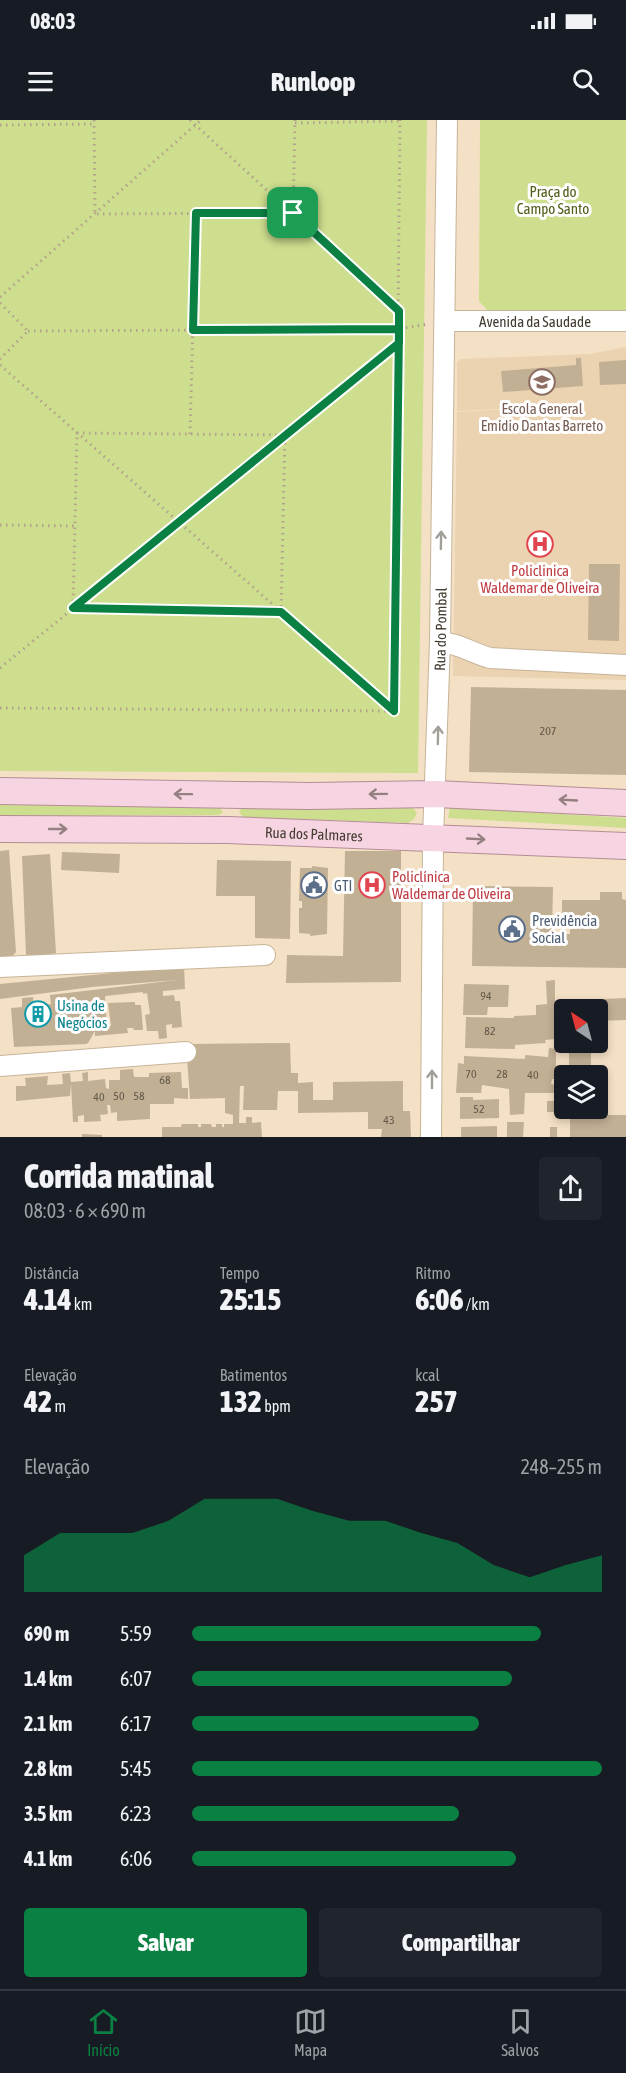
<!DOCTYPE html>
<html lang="pt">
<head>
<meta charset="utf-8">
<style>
	:root { --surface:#171b24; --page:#20242c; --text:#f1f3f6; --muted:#9ea1a6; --line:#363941; --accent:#0b8043 }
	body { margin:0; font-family:"Asap Condensed",sans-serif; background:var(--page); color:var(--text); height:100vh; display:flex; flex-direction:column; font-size:22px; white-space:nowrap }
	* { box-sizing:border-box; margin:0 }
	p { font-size:20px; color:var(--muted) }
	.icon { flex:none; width:33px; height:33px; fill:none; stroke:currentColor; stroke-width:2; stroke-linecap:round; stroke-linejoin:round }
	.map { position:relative; height:1017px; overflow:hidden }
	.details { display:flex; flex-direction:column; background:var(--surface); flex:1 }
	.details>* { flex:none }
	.needle { width:39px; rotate:324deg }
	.tools { position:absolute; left:554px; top:879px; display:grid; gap:12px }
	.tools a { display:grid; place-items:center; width:54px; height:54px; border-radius:6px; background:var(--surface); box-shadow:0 3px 9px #0003; font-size:30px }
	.pin { position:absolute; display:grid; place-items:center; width:51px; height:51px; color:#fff; margin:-26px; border-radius:12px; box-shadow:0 3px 9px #0006 }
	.round { display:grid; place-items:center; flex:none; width:63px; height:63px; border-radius:6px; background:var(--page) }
	.summary { display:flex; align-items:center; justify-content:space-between; height:102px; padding:0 24px }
	h1 { font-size:33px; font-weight:800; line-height:45px }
	.figures { display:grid; grid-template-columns:repeat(3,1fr); gap:9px; height:102px; padding:6px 24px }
	.figures div { display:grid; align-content:center }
	.figures b { font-size:30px; font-weight:800 }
	.figures small { font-size:16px; font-weight:400 }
	.figures p { font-size:16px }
	.chart { height:168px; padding:12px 24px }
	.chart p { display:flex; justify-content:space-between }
	.chart svg { width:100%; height:108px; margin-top:6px; fill:var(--accent); opacity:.7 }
	.action { display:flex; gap:12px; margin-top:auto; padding:12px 24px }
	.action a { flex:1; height:69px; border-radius:6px; background:var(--accent); color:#fff; font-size:24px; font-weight:800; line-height:69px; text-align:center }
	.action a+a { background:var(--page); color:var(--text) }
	ul { padding:0 24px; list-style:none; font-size:20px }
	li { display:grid; grid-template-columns:96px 72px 1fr; align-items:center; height:45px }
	li i { height:15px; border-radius:8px; background:var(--accent) }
	.status { display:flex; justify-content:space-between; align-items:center; height:42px; padding:0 30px; background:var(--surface); direction:ltr }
	.status svg { height:16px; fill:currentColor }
	header { display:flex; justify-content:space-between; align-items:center; height:78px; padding:0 24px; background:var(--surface); font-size:27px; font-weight:800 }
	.tab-bar { display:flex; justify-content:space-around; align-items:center; height:84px; border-top:2px solid var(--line); background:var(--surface); font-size:16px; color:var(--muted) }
	.tab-bar a { display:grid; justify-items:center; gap:3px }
	.tab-bar .on { color:var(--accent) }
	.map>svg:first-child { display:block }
</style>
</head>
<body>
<div class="status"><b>08:03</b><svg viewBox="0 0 49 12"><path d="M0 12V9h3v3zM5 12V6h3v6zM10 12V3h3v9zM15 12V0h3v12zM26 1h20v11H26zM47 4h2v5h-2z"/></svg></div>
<header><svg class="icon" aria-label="menu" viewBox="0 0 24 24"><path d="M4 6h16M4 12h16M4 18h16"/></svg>Runloop<svg class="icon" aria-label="search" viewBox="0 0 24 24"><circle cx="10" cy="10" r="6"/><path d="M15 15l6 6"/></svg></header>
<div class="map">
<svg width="626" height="1017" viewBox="0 0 626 1017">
	<rect width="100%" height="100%" fill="#f4e0c4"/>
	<path fill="#ebd3b1" d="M626,227V560L453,556L457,292L536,287L457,291V242L461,239L590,234Z"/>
	<path fill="#cdde8e" d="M0,0H427L418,653L0,651Z
		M480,0H626V192H489L479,181Z
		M0,685L219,687L223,692L219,695L0,696Z
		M243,686L412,687L417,693L414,699L408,703L243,697L239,692Z
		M450,687L626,698V708L448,698Z"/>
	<path fill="#c2b095" d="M576,238H581L583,266L503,272L501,251L576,245Z
		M626,240V264L600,265L599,242Z
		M589,444H620L619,521L588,520Z
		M471,567L626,570V655L469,652Z
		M9,730L16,832L11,838L0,839V731Z
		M345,731H401V862L286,863L287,835L343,836Z
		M62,732L120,734L119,753L61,750Z
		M50,734L56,833L33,838L26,835L22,736Z
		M217,740L291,741L290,819L255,818V776H216Z
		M312,746L328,748L327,814L310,816V814L299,813V788H302V781H299L300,748H312Z
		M477,766L553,767L552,814H570V804L562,803V780H600V772H622V779L626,780V848L472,846L473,769Z
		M184,846L185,869L163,871V876L174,875L175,881H180L182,907L172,908V904L166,905L167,918L159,919L158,911H147L145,895L150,894L147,873L143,874V872L105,876L107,906H111L108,883L135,882V885H141L143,910H134L133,908H127L128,913L95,916V911L88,923L86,924L14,927L11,888L22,887V878L33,877L34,886L51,884L50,875L177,860L92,867L0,879V864Z
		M555,860V919L545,920L546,923L515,925V929L465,928L466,897L514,898V896L536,895V885L547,884L546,861Z
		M464,864L509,865L508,887H488L487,895H463Z
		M626,878V900L597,901V890H569L577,880Z
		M569,922H591V956H569Z
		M290,923L291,953H298V963L313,962V980H333V962L403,961V991H410L411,1017H381L382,1009H368V992L298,993V971H278L277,990H243L244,966H240L239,1003H246V997H252V1003L261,1002L262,1017H162V1007H181L182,1004H198V1007H201V1004H211L212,1007H216V1004H222V1007H224V1004H233V995L225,993V978L190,979L186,924Z
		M549,928L556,929V959H552L551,964L556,965V973H525L524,994L510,995L509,969L482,965L481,973H456L458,943L464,944V936L525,939V935L548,937Z
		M133,949L134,957H149V953L181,952L182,968H188V979L174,978V984H150V999L117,1001V992L111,993L110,985H107L108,994L100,995L101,1001L84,1002V995L78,996V1002H73L71,964L70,976L16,981V966H26L25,958L48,956L47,965L63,964L62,954L70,953L71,962L83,961L82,953L88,952V961L105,959L106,968L109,969V960H120V950Z
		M460,977H473V980L499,979V998L460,999Z
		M547,981H556V992H547Z
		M570,988H591L592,995H626V1017H570Z
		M507,1002H524L523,1017H507Z
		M497,1006V1017H461V1007Z
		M550,1007H557V1017H550Z
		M82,1014L102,1015V1017H82Z"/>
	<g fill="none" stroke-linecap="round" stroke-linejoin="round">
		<g stroke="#c7b499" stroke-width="22">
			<g id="minor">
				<path id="s1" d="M445,201H626"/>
				<path d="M440,522C458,523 472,533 490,538L626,545"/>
				<path d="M0,847L265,835"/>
				<path d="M0,946L186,932"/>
				<path id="s2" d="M431,1017L433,717L440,522L447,0"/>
			</g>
		</g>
		<g stroke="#b48d97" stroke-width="28">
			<g id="major">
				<path d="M0,671L308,676L436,674L626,683"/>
				<path id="s3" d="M0,709L228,710L626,726"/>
			</g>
		</g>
		<path stroke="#b2a28c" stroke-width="3" stroke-dasharray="1.5 4.5" stroke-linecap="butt" d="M94,0L95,94L293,93L295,0
			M190,0L399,191
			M295,3L400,1
			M0,5L94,4
			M0,177L201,0
			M0,183L28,211L0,239
			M28,211L399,209L428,204
			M0,245L393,590
			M77,313L285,315L281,492L73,488Z
			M190,314L196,92
			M0,405L75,406
			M0,548L399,223
			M0,588L394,591L400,0"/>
		<use href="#minor" stroke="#fff" stroke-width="20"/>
		<use href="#major" stroke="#f7d4e2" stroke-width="26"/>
	</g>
	<defs><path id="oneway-shaft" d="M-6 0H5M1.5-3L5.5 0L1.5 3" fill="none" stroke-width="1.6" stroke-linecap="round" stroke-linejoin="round" transform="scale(1.5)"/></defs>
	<g stroke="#a29e98">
		<use href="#oneway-shaft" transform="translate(441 420) rotate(-89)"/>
		<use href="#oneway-shaft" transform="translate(438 615) rotate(-89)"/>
		<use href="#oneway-shaft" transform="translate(432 959) rotate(-90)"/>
	</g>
	<g stroke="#958081">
		<use href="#oneway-shaft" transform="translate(183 674) rotate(-179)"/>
		<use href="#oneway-shaft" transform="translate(378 674) rotate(179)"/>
		<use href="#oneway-shaft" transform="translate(568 680) rotate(-177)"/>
		<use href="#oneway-shaft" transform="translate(58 709)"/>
		<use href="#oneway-shaft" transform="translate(476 719) rotate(3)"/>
	</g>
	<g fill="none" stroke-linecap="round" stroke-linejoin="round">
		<g stroke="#fff" stroke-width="12">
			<path id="route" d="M293,93L399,191V223L73,488L281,492L394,591L399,209L193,210L196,93H293"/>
		</g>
		<use href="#route" stroke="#0b8043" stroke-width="8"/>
	</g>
	<defs>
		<g id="school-ring" transform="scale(1.35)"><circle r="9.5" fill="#fff" stroke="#8d6e63" stroke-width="1.5"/><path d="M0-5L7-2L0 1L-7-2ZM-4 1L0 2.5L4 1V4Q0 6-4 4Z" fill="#8d6e63"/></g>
		<g id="hospital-ring" transform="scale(1.35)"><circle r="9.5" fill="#fff" stroke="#e0444e" stroke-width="1.5"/><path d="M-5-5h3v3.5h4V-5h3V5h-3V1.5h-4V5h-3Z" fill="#e0444e"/></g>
		<g id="civic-ring" transform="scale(1.35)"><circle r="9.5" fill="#fff" stroke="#5c6f8a" stroke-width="1.5"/><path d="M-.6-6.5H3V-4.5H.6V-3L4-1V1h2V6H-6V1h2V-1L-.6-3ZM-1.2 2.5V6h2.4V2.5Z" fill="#5c6f8a"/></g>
		<g id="building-ring" transform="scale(1.35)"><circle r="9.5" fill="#fff" stroke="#0f9aa8" stroke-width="1.5"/><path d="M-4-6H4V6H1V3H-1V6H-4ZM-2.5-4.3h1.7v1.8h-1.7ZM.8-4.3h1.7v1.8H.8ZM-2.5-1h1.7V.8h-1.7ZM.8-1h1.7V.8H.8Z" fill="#0f9aa8"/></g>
	</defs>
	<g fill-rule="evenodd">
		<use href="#school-ring" x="542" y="262"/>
		<use href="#hospital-ring" x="540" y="424"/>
		<use href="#civic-ring" x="314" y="765"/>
		<use href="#hospital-ring" x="372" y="765"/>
		<use href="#civic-ring" x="512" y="809"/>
		<use href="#building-ring" x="38" y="894"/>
	</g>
	<g text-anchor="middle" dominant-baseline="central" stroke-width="6" stroke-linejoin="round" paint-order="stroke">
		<g font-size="12" fill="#64594a">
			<text x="548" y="611">207</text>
			<text x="486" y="876">94</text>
			<text x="490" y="911">82</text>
			<text x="471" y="954">70</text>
			<text x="502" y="954">28</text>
			<text x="533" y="955">40</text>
			<text x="165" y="960">68</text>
			<text x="119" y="976">50</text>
			<text x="139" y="976">58</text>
			<text x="99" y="977">40</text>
			<text x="479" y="989">52</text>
			<text x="389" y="1000">43</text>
		</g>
		<g font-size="15" fill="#525d18" stroke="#fff">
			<text x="553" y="71">Praça do<tspan x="553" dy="17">Campo Santo</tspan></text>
		</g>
		<g font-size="15" fill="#443c31" stroke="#fff">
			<text stroke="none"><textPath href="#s1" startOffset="90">Avenida da Saudade</textPath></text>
			<text stroke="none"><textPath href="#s2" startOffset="508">Rua do Pombal</textPath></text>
			<text stroke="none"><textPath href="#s3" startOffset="314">Rua dos Palmares</textPath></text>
		</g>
		<g font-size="15" fill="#785e54" stroke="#fff">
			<text x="542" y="288">Escola General<tspan x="542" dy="17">Emídio Dantas Barreto</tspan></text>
		</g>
		<g font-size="15" fill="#be3a42" stroke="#fff">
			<text x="540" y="450">Policlinica<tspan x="540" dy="17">Waldemar de Oliveira</tspan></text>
			<text x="392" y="756" text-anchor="start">Policlínica<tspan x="392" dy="17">Waldemar de Oliveira</tspan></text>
		</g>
		<g font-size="15" fill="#4e5e75" stroke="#fff" text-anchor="start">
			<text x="334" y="765">GTI</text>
			<text x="532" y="800">Previdência<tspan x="532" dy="17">Social</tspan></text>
		</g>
		<g font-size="15" fill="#0d838f" stroke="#fff" text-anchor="start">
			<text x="57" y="885">Usina de<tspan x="57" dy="17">Negócios</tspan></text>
		</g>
	</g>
</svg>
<div class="tools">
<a><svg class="needle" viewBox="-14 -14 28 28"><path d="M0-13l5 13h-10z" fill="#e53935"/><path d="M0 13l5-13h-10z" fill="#9ea1a6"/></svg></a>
<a><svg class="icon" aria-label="layers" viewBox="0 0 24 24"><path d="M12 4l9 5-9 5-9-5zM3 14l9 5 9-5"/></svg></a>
</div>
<div class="pin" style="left:293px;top:93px;background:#1e9e55"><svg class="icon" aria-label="arrive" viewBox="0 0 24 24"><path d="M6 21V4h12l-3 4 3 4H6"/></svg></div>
</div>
<section class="details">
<div class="summary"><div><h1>Corrida matinal</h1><p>08:03 · 6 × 690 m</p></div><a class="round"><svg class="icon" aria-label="share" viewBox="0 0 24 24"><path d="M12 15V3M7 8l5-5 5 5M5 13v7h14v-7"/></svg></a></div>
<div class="figures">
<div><p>Distância</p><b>4.14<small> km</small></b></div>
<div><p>Tempo</p><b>25:15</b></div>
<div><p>Ritmo</p><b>6:06<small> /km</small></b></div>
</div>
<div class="figures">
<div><p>Elevação</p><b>42<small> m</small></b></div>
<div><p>Batimentos</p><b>132<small> bpm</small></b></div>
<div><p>kcal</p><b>257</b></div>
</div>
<div class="chart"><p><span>Elevação</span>248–255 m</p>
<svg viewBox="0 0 160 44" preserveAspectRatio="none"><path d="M0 44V29L10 20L20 20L30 20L40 15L50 6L60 6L70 6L80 11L90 15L100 15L110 20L120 24L130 33L140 38L150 33L160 29V44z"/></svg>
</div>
<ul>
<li><b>690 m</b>5:59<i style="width:85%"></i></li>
<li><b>1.4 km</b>6:07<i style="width:78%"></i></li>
<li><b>2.1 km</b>6:17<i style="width:70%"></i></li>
<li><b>2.8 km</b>5:45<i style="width:100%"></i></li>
<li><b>3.5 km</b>6:23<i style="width:65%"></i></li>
<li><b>4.1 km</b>6:06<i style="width:79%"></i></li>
</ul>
<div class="action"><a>Salvar</a><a>Compartilhar</a></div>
</section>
<nav class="tab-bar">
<a class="on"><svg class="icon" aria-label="home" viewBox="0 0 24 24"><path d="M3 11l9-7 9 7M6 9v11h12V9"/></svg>Início</a>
<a><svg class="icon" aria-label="map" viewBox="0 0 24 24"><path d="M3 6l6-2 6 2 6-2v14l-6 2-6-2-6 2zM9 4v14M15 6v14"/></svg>Mapa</a>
<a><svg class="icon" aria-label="saved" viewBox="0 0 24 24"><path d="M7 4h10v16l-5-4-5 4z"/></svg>Salvos</a>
</nav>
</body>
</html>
